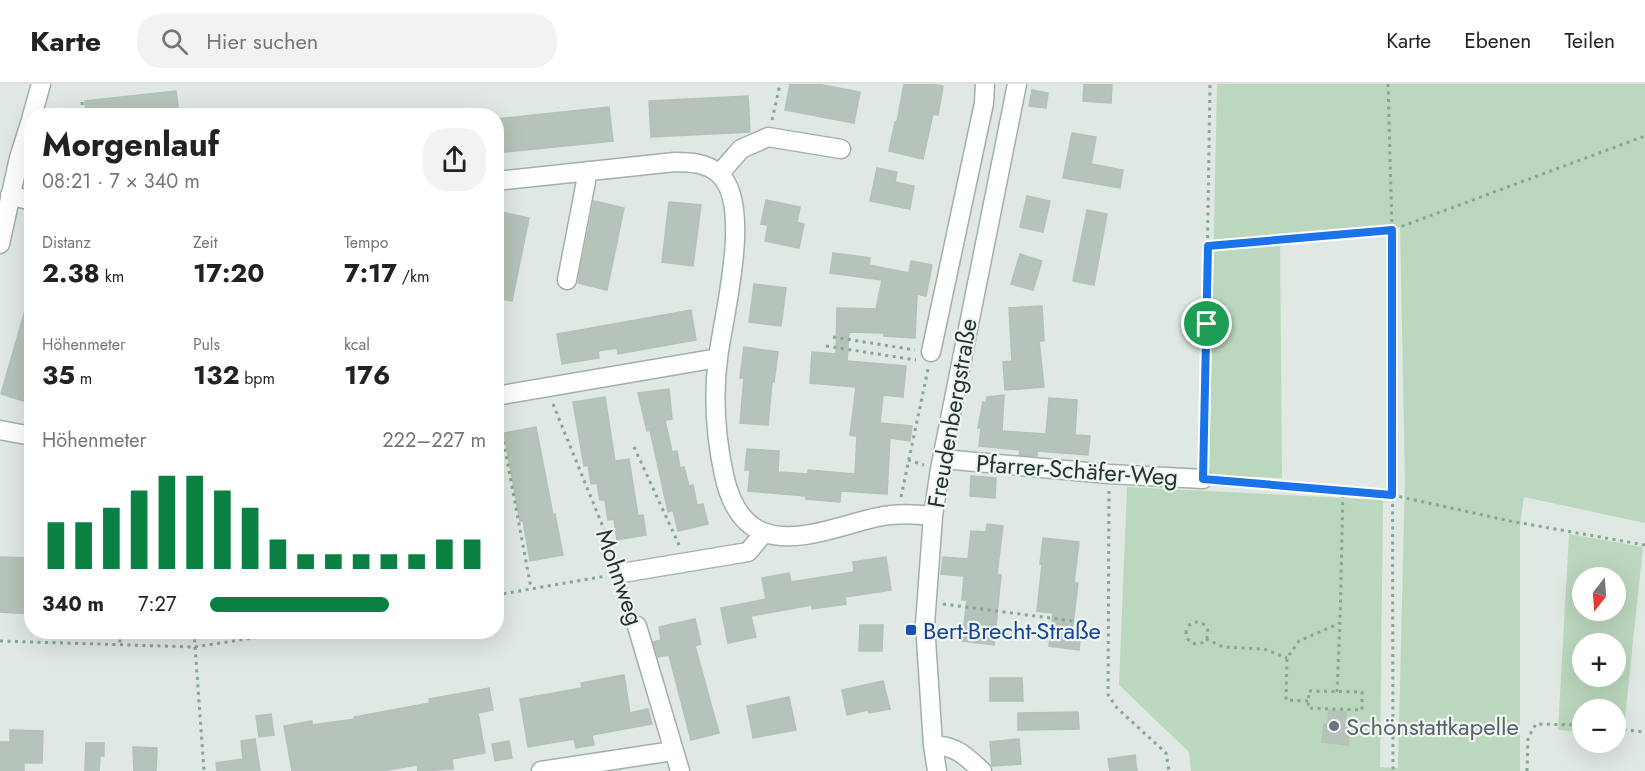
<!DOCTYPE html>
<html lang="de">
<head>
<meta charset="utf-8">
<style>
	:root { --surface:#fff; --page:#f2f2f2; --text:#222; --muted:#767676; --line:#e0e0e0; --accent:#0b8043 }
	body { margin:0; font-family:Jost,sans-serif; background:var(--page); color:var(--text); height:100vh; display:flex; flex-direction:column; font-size:22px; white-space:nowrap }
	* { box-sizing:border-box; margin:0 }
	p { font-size:20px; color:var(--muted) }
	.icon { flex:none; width:33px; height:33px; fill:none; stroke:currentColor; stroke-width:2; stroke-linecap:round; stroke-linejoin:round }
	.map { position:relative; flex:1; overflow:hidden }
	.details { position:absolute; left:24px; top:24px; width:480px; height:531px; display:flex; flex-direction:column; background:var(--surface); border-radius:24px; box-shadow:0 6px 24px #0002 }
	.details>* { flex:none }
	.needle { width:39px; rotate:197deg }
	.controls { position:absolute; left:1572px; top:483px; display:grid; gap:12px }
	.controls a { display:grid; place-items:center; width:54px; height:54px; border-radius:50%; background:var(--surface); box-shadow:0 6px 24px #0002; font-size:30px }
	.pin { position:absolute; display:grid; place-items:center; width:51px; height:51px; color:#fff; margin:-26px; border:3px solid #fff; border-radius:50%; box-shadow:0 2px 6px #0007 }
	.round { display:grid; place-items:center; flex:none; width:63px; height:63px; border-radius:24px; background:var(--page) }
	.head { display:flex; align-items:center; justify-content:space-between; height:102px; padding:0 18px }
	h1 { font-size:33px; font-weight:700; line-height:45px }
	.figures { display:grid; grid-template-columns:repeat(3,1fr); gap:9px; height:102px; padding:6px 18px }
	.figures div { display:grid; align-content:center }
	.figures b { font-size:26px; font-weight:700 }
	.figures small { font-size:16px; font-weight:400 }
	.figures p { font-size:16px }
	.chart { height:168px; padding:12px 18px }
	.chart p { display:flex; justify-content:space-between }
	.chart svg { width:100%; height:108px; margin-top:6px; stroke:var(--accent); stroke-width:6 }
	ul { padding:0 18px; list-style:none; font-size:20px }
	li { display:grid; grid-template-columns:96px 72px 1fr; align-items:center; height:45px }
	li i { height:15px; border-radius:8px; background:var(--accent) }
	header { display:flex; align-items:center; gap:36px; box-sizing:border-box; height:84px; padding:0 30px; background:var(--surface); border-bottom:2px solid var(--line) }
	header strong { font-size:28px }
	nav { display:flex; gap:33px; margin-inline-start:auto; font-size:21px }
	.search { width:420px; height:54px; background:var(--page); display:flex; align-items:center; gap:15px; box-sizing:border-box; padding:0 21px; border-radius:24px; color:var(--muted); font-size:22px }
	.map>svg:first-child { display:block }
</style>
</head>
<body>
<header>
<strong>Karte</strong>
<div class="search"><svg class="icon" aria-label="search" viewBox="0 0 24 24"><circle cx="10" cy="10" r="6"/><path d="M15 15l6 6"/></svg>Hier suchen</div>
<nav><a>Karte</a><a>Ebenen</a><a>Teilen</a></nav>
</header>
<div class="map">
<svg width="1645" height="687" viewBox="0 0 1645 687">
	<rect width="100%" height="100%" fill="#dfe8e3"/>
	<path fill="#bbd7bd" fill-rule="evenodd" d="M1217,0H1645V439L1524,413L1520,441V687H1191L1189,668L1119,601L1127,403L1383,416L1380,683L1398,684L1405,394L1400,143L1280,152L1282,394L1209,391Z
		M1569,450L1643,463L1623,652L1616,651V626H1582V648L1558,646ZM1582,494H1616V526H1582ZM1582,560H1616V592H1582Z"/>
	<path fill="#b5c3bb" stroke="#b3c1b8" stroke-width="1.5" d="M790,0H817L860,8L854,39L785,26Z
		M904,0H931L943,2L938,31L933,30L923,75L889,67L895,38H897Z
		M1084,0H1112L1111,19L1083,17Z
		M1032,6L1048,9L1046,24L1029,22Z
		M176,7L178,23L86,32L85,17Z
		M748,12L750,48L651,53L649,17Z
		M609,23L613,57L496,69V35Z
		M1072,49L1096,53L1091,80L1123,86L1120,104L1063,94Z
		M877,84L897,88L895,98L914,102L910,125L870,117Z
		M1027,112L1050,117L1043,148L1020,143Z
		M766,116L800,123L797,138L804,140L799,164L765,157L768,141L761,140Z
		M594,117L624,124L607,206L578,199Z
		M669,118L701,121L693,182L662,178Z
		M1087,126L1107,130L1094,201L1073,197Z
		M496,127L529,134L512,217L496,214Z
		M833,169L870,174L869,181L909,189L911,177L932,181L926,212L917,210L915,254L884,252V249L849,248L847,277L906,282L903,313L883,311L880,339L912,342L910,357L890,354L887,410L841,407L840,418L806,415V412L748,407L750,386H745L747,365L779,367L778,388L808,390V386L855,390L857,352L850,351L856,303L810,299L812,268L836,270L837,224L876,225L882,196L830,189Z
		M1020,170L1042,177L1033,206L1011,200Z
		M754,200L786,204L781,242L749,238Z
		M27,219L32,220V303L27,318L1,310Z
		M1042,222L1044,257H1039L1044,303L1005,306L1003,278L1012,277L1009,224Z
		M691,226L696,256L618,270L617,264L598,267L599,274L562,280L557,250Z
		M744,263L778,268L774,298H772L768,341L740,339L744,294H740Z
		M669,305L672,335L665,336L672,368L677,367L680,384L684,383L689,402L693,401L697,421L703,420L708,440L678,447L673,426L668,428L650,346L647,347L638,309Z
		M1004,311L1002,347L1046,350L1049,314L1077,316L1075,351L1090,352L1088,371L1037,367V372L1019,371L1020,366L979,362L981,344H978L983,318L986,319L987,313Z
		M605,313L615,377L629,375L638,432L643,431L646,451L617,456L614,435L608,436L605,416H600L597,399L591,400L588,381L584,382L573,318Z
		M536,343L553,431L555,430L563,471L530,477L523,437H520L504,349Z
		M971,392L996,394L995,414L970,412Z
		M987,440L1003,442L997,490L1001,491L994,561L962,557L967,516H962L964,492L941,490L943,473L968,475L971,447L986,448Z
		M1043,454L1079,458L1074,499H1078L1072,548L1081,549L1079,566L1049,562L1053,529L1037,527L1042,480H1040Z
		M0,473L32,474V530L0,528Z
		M886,473L891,506L845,513L846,520L812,525V521L751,532L756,553L728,559L721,524L766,515L762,494L789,489L791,498L854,488L853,478Z
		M695,535L701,560L695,562L719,649L691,656L669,571L658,573L653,558L661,556L659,543Z
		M860,541H883L882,567H859Z
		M624,591L630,629L648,625L652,640L592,651L594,661L576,664L574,655L528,663L520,615L582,604L581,599Z
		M990,594H1022L1023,617H990Z
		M883,597L890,625L869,629L868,626L847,631L842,606Z
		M489,604L493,626L478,629L485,669L452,675L453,685L418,687L417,681L382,687H292L284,642L312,637V641L355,635L354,633L430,619L429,615Z
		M789,613L796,646L753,654L747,622Z
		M1329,626L1346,628L1344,644H1349L1348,661L1322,658L1324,640L1328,641Z
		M1078,628L1079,645L1018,646V629Z
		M271,630L274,651L259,653L256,632Z
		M10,646L43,647L42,679H24V687H0V658H10Z
		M255,655L260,687H217L216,679L243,675L241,657Z
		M1019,655L1021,680L992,682L990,658Z
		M509,657L512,674L495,677L492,660Z
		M86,659H104V672H100L99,687H85Z
		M133,663L157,664L156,687H134Z
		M1135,671L1137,687H1110L1108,675Z"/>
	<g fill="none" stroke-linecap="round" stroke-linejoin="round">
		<g stroke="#a3afa9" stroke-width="21">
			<path id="minor" d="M32,32L41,0
				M720,89L741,65L768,53L841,65
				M496,97L675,78C690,78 706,79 718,89C754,118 723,233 718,274C713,312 716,354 724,391C729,414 740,439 763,448C797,462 849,438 883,432C900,429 916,430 933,432
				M10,111L32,117
				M0,160L19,74L32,33
				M567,196L588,87
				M931,268L984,19L985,0
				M496,312L718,274
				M0,346L32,352
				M942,375L1109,390L1203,395
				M622,489L748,468L764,449
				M637,542L680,687
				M933,661C957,662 965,672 982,687
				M541,687L673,667
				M937,687L933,661L925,540L933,432L940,385L1017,0"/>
		</g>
		<path stroke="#84a895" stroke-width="3" stroke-dasharray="3 4.5" stroke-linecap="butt" d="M1388,0L1392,146L1393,687
			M82,18L83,32
			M772,36L780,0
			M1208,162L1392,146L1645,52
			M833,253L915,266
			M826,262L916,276
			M553,320L616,475
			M498,328L531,504
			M634,363L680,463
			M908,376L924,381
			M1204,379L1210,0
			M1220,397L1392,411L1510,437L1645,461
			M1109,407L1108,611L1117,624L1166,669L1169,687
			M901,413L928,285
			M626,504L633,526
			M496,511L606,492
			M943,520L1081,538
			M1186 549a11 11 0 1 1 22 0a11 11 0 1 1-22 0Z
			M120,548V562
			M194,548L204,687
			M1206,555L1223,563L1264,565L1287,574
			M0,557L194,563L293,548
			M1309,607L1362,608V626L1308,624Z
			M1337,608L1340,539
			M1308,617L1286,616L1287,574L1299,557L1340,539L1343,407
			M1616,645L1645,648
			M1527,687L1528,654L1536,640L1582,641"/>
		<use href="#minor" stroke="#fff" stroke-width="18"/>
	</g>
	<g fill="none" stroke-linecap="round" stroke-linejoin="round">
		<g stroke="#fff" stroke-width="12">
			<path id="route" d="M1392,146V411L1203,395L1208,162Z"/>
		</g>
		<use href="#route" stroke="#1a73e8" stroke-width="8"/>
	</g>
	<rect fill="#1a4fb4" stroke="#eff6f1" stroke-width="2" x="905" y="540" width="12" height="12" rx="3"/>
	<circle fill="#6b7280" stroke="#eff6f1" stroke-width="2" cx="1334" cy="642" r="6"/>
	<g text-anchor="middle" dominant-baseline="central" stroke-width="4.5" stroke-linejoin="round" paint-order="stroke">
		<g font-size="24" fill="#22362d" stroke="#eff6f1">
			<text transform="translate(952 329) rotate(-80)">Freudenbergstraße</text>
			<text transform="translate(1077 386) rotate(4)">Pfarrer-Schäfer-Weg</text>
			<text transform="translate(620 493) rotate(71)">Mohnweg</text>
		</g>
		<g font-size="24" fill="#164399" stroke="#eff6f1" text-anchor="start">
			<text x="923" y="546">Bert-Brecht-Straße</text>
		</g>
		<g font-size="24" fill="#5b616d" stroke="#eff6f1" text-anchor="start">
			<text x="1346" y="642">Schönstattkapelle</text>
		</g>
	</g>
</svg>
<div class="controls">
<a><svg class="needle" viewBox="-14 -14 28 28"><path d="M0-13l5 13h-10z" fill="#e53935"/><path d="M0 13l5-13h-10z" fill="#767676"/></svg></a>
<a>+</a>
<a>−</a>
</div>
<div class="pin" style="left:1207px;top:240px;background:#1e9e55"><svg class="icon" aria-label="arrive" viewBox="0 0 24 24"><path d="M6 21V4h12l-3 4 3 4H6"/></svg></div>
<section class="details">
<div class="head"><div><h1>Morgenlauf</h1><p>08:21 · 7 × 340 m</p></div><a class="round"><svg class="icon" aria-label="share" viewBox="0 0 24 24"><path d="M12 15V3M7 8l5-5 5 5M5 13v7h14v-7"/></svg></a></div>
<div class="figures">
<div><p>Distanz</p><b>2.38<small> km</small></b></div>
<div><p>Zeit</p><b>17:20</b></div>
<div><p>Tempo</p><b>7:17<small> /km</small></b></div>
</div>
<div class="figures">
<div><p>Höhenmeter</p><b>35<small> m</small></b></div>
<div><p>Puls</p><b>132<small> bpm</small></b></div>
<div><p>kcal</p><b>176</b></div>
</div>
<div class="chart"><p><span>Höhenmeter</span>222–227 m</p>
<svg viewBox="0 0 160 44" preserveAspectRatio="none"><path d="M5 44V25M15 44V25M25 44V19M35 44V12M45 44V6M55 44V6M65 44V12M75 44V19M85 44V32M95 44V38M105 44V38M115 44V38M125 44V38M135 44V38M145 44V32M155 44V32"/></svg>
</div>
<ul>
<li><b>340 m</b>7:27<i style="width:65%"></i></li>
</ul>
</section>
</div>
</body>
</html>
